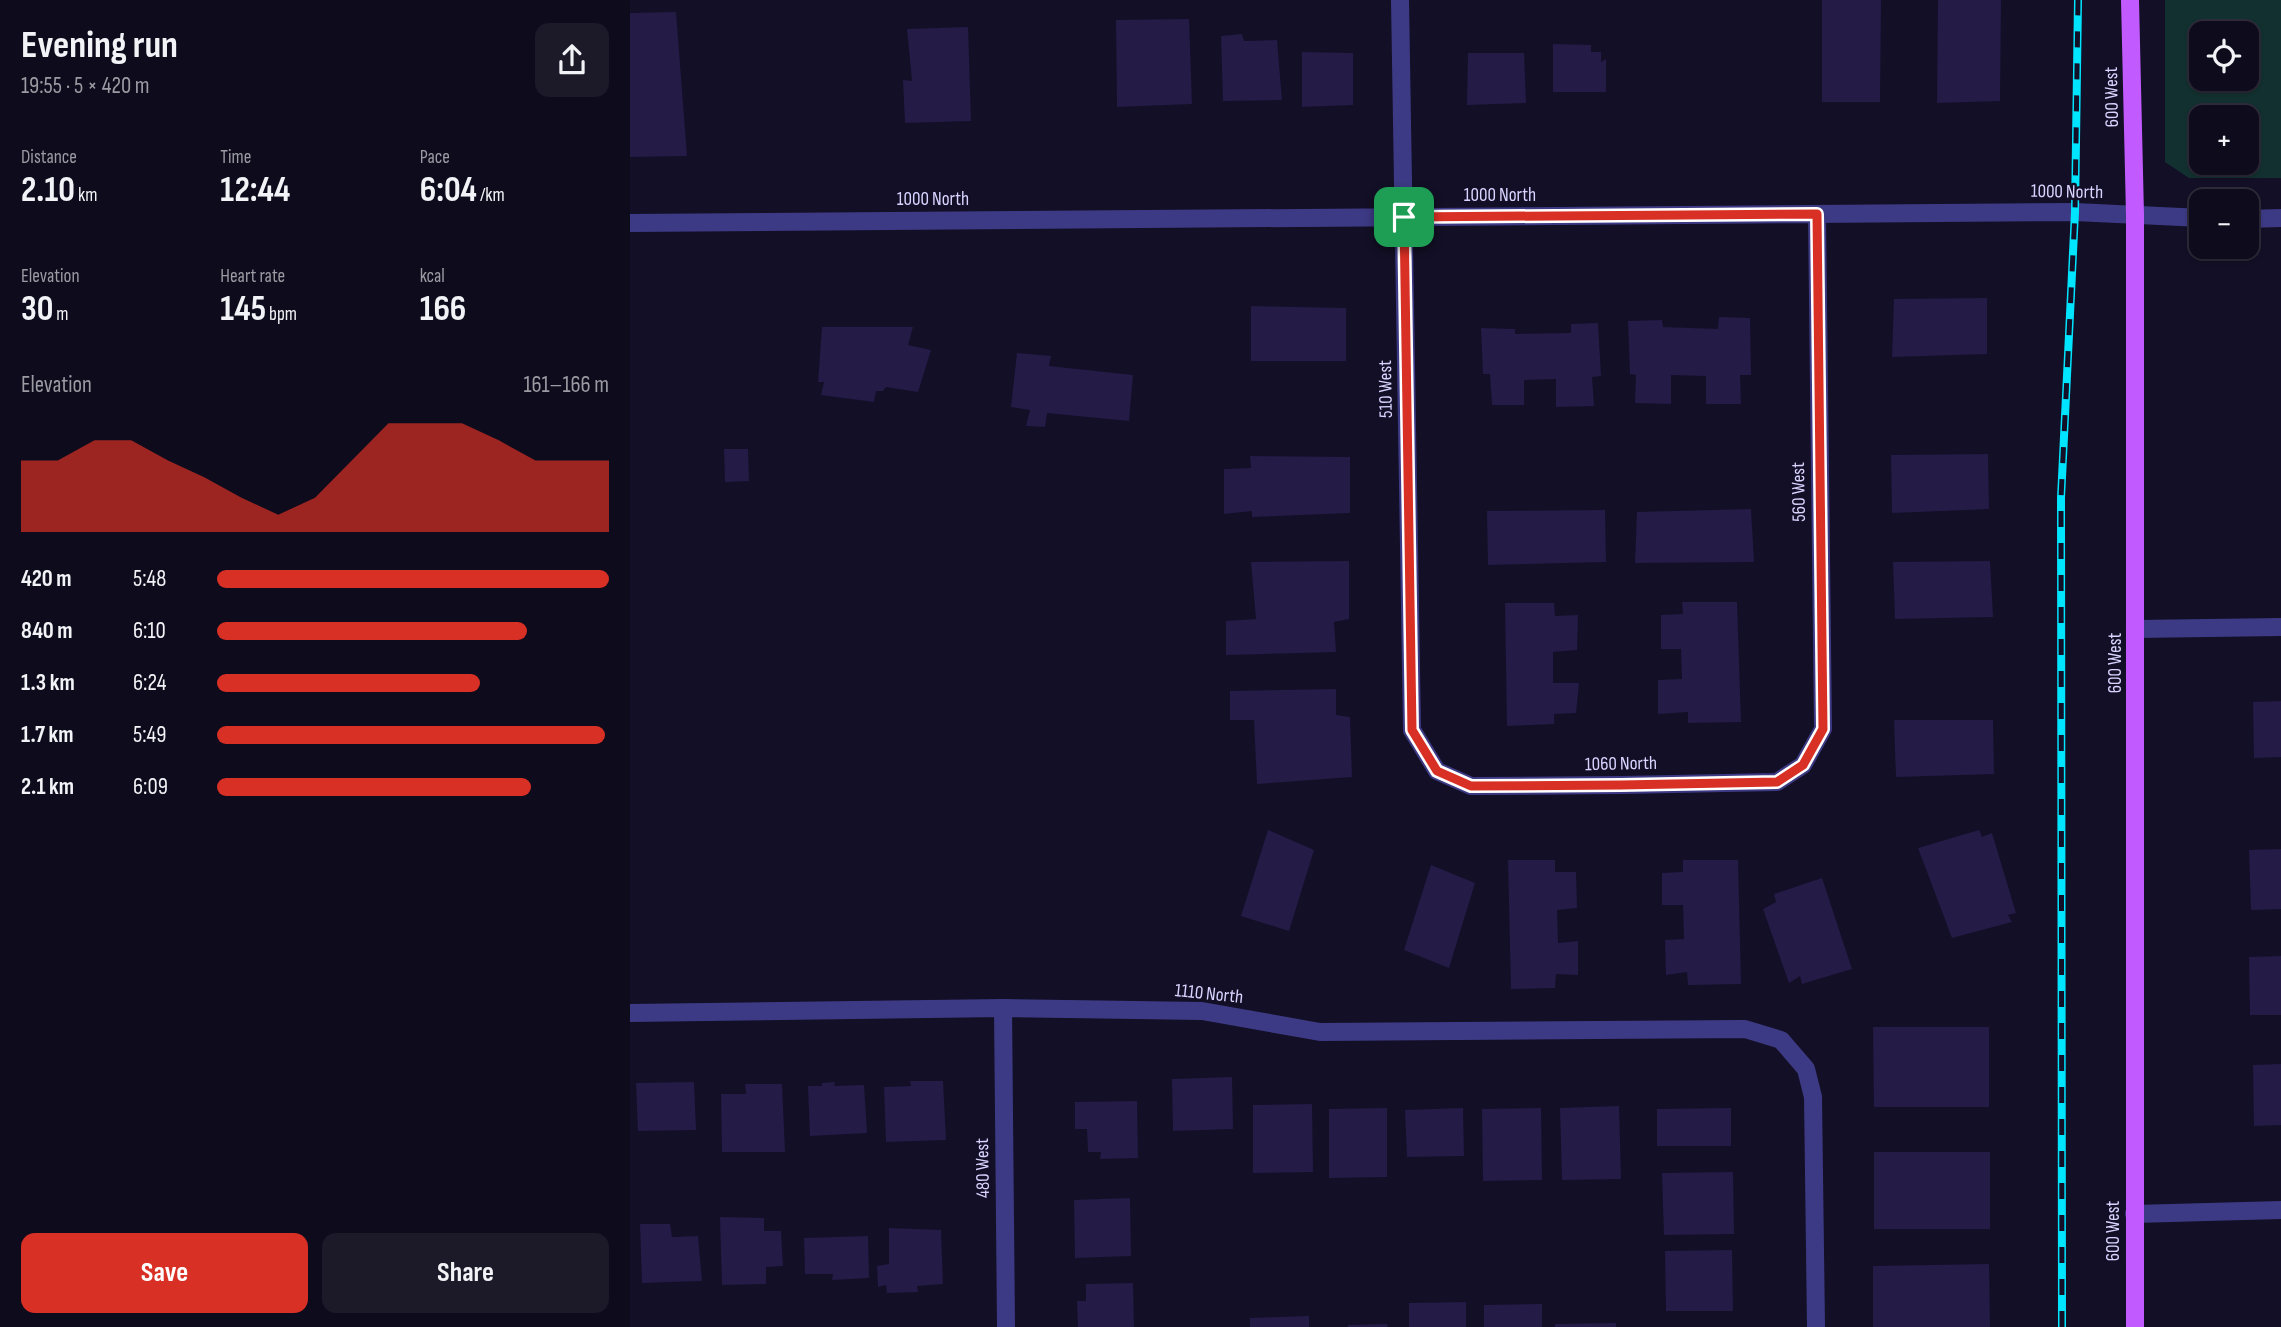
<!DOCTYPE html>
<html lang="en">
<head>
<meta charset="utf-8">
<style>
	:root { --surface:#0e0b1c; --page:#1c1929; --text:#f1f3f6; --muted:#9b9ba3; --line:#2e2b3b; --accent:#d93025 }
	body { margin:0; font-family:"Sofia Sans Condensed",sans-serif; background:var(--page); color:var(--text); height:100vh; display:flex; flex-direction:column; font-size:26px; white-space:nowrap }
	* { box-sizing:border-box; margin:0 }
	p { font-size:23px; color:var(--muted) }
	.icon { flex:none; width:38px; height:38px; fill:none; stroke:currentColor; stroke-width:2; stroke-linecap:round; stroke-linejoin:round }
	.map { position:relative; flex:1; overflow:hidden }
	.details { display:flex; flex-direction:column; background:var(--surface); width:630px }
	.details>* { flex:none }
	.fabs { position:absolute; left:1559px; top:21px; display:grid; gap:14px }
	.fabs a { display:grid; place-items:center; width:70px; height:70px; border-radius:14px; background:var(--surface); box-shadow:0 2px 5px #0004,0 0 0 2px var(--line); font-size:35px }
	.pin { position:absolute; display:grid; place-items:center; width:60px; height:60px; color:#fff; margin:-30px; border-radius:14px; box-shadow:0 4px 10px #0006 }
	.round { display:grid; place-items:center; flex:none; width:74px; height:74px; border-radius:14px; background:var(--page) }
	.overview { display:flex; align-items:center; justify-content:space-between; height:119px; padding:0 21px }
	h1 { font-size:38px; font-weight:700; line-height:52px }
	.stats { display:grid; grid-template-columns:repeat(3,1fr); gap:10px; height:119px; padding:7px 21px }
	.stats div { display:grid; align-content:center }
	.stats b { font-size:35px; font-weight:700 }
	.stats small { font-size:19px; font-weight:400 }
	.stats p { font-size:19px }
	.chart { height:196px; padding:14px 21px }
	.chart p { display:flex; justify-content:space-between }
	.chart svg { width:100%; height:126px; margin-top:7px; fill:var(--accent); opacity:.7 }
	.primary-button { display:flex; gap:14px; margin-top:auto; padding:14px 21px }
	.primary-button a { flex:1; height:80px; border-radius:14px; background:var(--accent); color:#fff; font-size:28px; font-weight:700; line-height:80px; text-align:center }
	.primary-button a+a { background:var(--page); color:var(--text) }
	ul { padding:0 21px; list-style:none; font-size:23px }
	li { display:grid; grid-template-columns:112px 84px 1fr; align-items:center; height:52px }
	li i { height:18px; border-radius:9px; background:var(--accent) }
	main { display:flex; flex:1; min-height:0 }
	.map>svg:first-child { display:block }
</style>
</head>
<body>
<main>
<section class="details">
<div class="overview"><div><h1>Evening run</h1><p>19:55 · 5 × 420 m</p></div><a class="round"><svg class="icon" aria-label="share" viewBox="0 0 24 24"><path d="M12 15V3M7 8l5-5 5 5M5 13v7h14v-7"/></svg></a></div>
<div class="stats">
<div><p>Distance</p><b>2.10<small> km</small></b></div>
<div><p>Time</p><b>12:44</b></div>
<div><p>Pace</p><b>6:04<small> /km</small></b></div>
</div>
<div class="stats">
<div><p>Elevation</p><b>30<small> m</small></b></div>
<div><p>Heart rate</p><b>145<small> bpm</small></b></div>
<div><p>kcal</p><b>166</b></div>
</div>
<div class="chart"><p><span>Elevation</span>161–166 m</p>
<svg viewBox="0 0 160 44" preserveAspectRatio="none"><path d="M0 44V19L10 19L20 12L30 12L40 19L50 25L60 32L70 38L80 32L90 19L100 6L110 6L120 6L130 12L140 19L150 19L160 19V44z"/></svg>
</div>
<ul>
<li><b>420 m</b>5:48<i style="width:100%"></i></li>
<li><b>840 m</b>6:10<i style="width:79%"></i></li>
<li><b>1.3 km</b>6:24<i style="width:67%"></i></li>
<li><b>1.7 km</b>5:49<i style="width:99%"></i></li>
<li><b>2.1 km</b>6:09<i style="width:80%"></i></li>
</ul>
<div class="primary-button"><a>Save</a><a>Share</a></div>
</section>
<div class="map">
<svg width="1651" height="1327" viewBox="0 0 1651 1327">
	<rect width="100%" height="100%" fill="#130f26"/>
	<path fill="#12302f" fill-rule="evenodd" d="M1535,0H1651V178H1559L1535,162ZM1572,33H1617V79H1572ZM1572,117H1617V163H1572Z"/>
	<path fill="#241b47" d="M1192,0H1251L1250,102H1192Z
		M1308,0H1371L1370,101L1307,103Z
		M46,12L57,156L0,157V13Z
		M559,19L562,104L487,107L486,20Z
		M338,27L341,121L275,123L273,80L282,81L277,29Z
		M612,34L614,41L647,40L652,100L593,101L591,36Z
		M923,44L961,45V52H971V62L976,59V92H923Z
		M672,52L723,53V105L672,107Z
		M838,53H894L896,103L837,105Z
		M1357,298V354L1262,357L1264,299Z
		M621,306L716,308V361H621Z
		M1089,317L1120,318L1121,375H1110L1111,404H1076V376L1041,375V404L1005,403L1006,375L1000,374L998,321L1032,320L1033,327L1088,329Z
		M968,323L971,376L962,377L964,406L926,407V379L894,380V405H862L860,374H853L851,328L885,329V334L941,333V324Z
		M192,327H283L278,345L301,350L288,392L256,387L253,391H246L244,402L191,395L194,382H188Z
		M387,353L421,356L419,366L503,375L499,421L417,413L415,427L396,426L400,410L381,407Z
		M94,449H118L119,481L95,482Z
		M1358,454L1359,509L1262,513L1261,455Z
		M620,456L720,457V513L622,517V511L594,514V469L621,468Z
		M1121,509L1124,562L1005,563L1007,512Z
		M975,510L976,562L858,565L857,511Z
		M719,561V619L704,622L706,652L596,655V621L626,619L621,562Z
		M1360,561L1363,617L1265,619L1263,562Z
		M1052,602H1107L1111,722L1058,723V712L1028,714V680L1052,679L1051,649H1031V615L1053,614Z
		M875,603H924L925,616L948,615L947,650L923,652V683H949L946,713L924,714V724L877,726Z
		M706,689V715L720,717L722,777L627,784L624,720H600V691Z
		M1651,701V757L1624,758L1623,702Z
		M1264,720H1363L1364,774L1266,777Z
		M638,830L684,850L659,931L611,916Z
		M1349,830L1352,837L1362,833L1386,913L1378,915L1382,922L1322,938L1288,848Z
		M1651,849V909L1621,910L1619,850Z
		M878,860H925V872H946L947,908L927,910L928,943L948,941V975L926,974L925,988L881,989Z
		M1053,860H1108L1111,984L1058,985L1057,972L1036,975L1035,940L1054,939L1053,905H1032V873L1053,872Z
		M801,865L845,883L819,968L774,950Z
		M1192,878L1222,969L1172,984L1170,976L1159,983L1133,909L1146,902L1144,894Z
		M1651,956V1015H1620L1619,957Z
		M1243,1027H1359V1107H1244Z
		M1651,1064V1125L1624,1126L1623,1065Z
		M602,1077L603,1129L543,1131L542,1079Z
		M280,1081H313L316,1140L256,1142L254,1087L281,1086Z
		M64,1082L66,1130L8,1131L6,1083Z
		M205,1082L204,1086L234,1085L237,1133L180,1136L178,1086H192V1083Z
		M115,1084H152L155,1152H92L91,1094H116Z
		M507,1101L508,1158L470,1159L471,1152H458L457,1129H445V1102Z
		M682,1104L683,1172L623,1173V1105Z
		M989,1106L991,1179L932,1180L930,1108Z
		M757,1108V1177L699,1178V1109Z
		M833,1108L834,1156L777,1157L775,1110Z
		M911,1108L912,1180L853,1181L852,1109Z
		M1101,1108V1146H1027V1109Z
		M1244,1152H1360V1229H1244Z
		M1103,1172L1104,1234L1034,1235L1032,1173Z
		M500,1198L501,1256L445,1258L444,1200Z
		M90,1217L134,1218V1231H151L153,1266L136,1267V1284L92,1285Z
		M10,1224H40L42,1237L68,1236L72,1281L12,1283Z
		M259,1228L311,1230L313,1284L287,1286L288,1292L257,1293L256,1285L248,1287L247,1266L259,1264Z
		M238,1236L239,1278L202,1280L203,1274H175L174,1238Z
		M1102,1250L1103,1311H1036L1035,1251Z
		M1359,1264L1360,1327H1243V1266Z
		M503,1283L504,1327H448L447,1301H456V1284Z
		M836,1302V1327H779V1303Z
		M912,1304V1327H854V1305Z
		M679,1316V1327H620V1318Z
		M986,1323V1327H925V1324Z
		M757,1324L758,1327H718V1325Z"/>
	<g fill="none" stroke-linecap="round" stroke-linejoin="round">
		<path stroke="#3d3a85" stroke-width="18" d="M770,0L782,730L807,771L841,786L991,785L1147,782L1173,765L1193,729L1187,214
			M1617,219L1651,218
			M0,223L1445,212L1572,218
			M1506,629L1651,627
			M373,1008L376,1327
			M0,1013L373,1008L572,1011L690,1032L1115,1029L1151,1040L1176,1069L1183,1097L1186,1327
			M1504,1214L1651,1210"/>
		<path stroke="#c25bff" stroke-width="18" d="M1500,0L1505,215V1327"/>
		<g stroke="#00e5ff" stroke-width="8">
			<path id="rail" d="M1432,1327L1431,498L1445,212L1448,0"/>
		</g>
		<use href="#rail" stroke="#130f26" stroke-width="5" stroke-dasharray="16" stroke-linecap="butt"/>
	</g>
	<g fill="none" stroke-linecap="round" stroke-linejoin="round">
		<g stroke="#fff" stroke-width="14">
			<path id="route" d="M1187,214L1193,729L1173,765L1147,782L991,785L841,786L807,771L782,730L774,217Z"/>
		</g>
		<use href="#route" stroke="#d93025" stroke-width="9"/>
	</g>
	<g text-anchor="middle" dominant-baseline="central" stroke-width="5" stroke-linejoin="round" paint-order="stroke">
		<g font-size="19" fill="#d9d4ff" stroke="#130f26">
			<text transform="translate(1482 97) rotate(-91)">600 West</text>
			<text transform="translate(1437 192) rotate(1)">1000 North</text>
			<text x="870" y="195">1000 North</text>
			<text x="303" y="199">1000 North</text>
			<text transform="translate(756 389) rotate(-91)">510 West</text>
			<text transform="translate(1169 492) rotate(-91)">560 West</text>
			<text transform="translate(1485 663) rotate(-90)">600 West</text>
			<text transform="translate(991 764) rotate(-1)">1060 North</text>
			<text transform="translate(579 994) rotate(6)">1110 North</text>
			<text transform="translate(353 1168) rotate(-91)">480 West</text>
			<text transform="translate(1483 1231) rotate(-90)">600 West</text>
		</g>
	</g>
</svg>
<div class="fabs">
<a><svg class="icon" aria-label="locate" viewBox="0 0 24 24"><circle cx="12" cy="12" r="6"/><path d="M12 2v4M12 18v4M2 12h4M18 12h4"/></svg></a>
<a>+</a>
<a>−</a>
</div>
<div class="pin" style="left:774px;top:217px;background:#1e9e55"><svg class="icon" aria-label="arrive" viewBox="0 0 24 24"><path d="M6 21V4h12l-3 4 3 4H6"/></svg></div>
</div>
</main>
</body>
</html>
